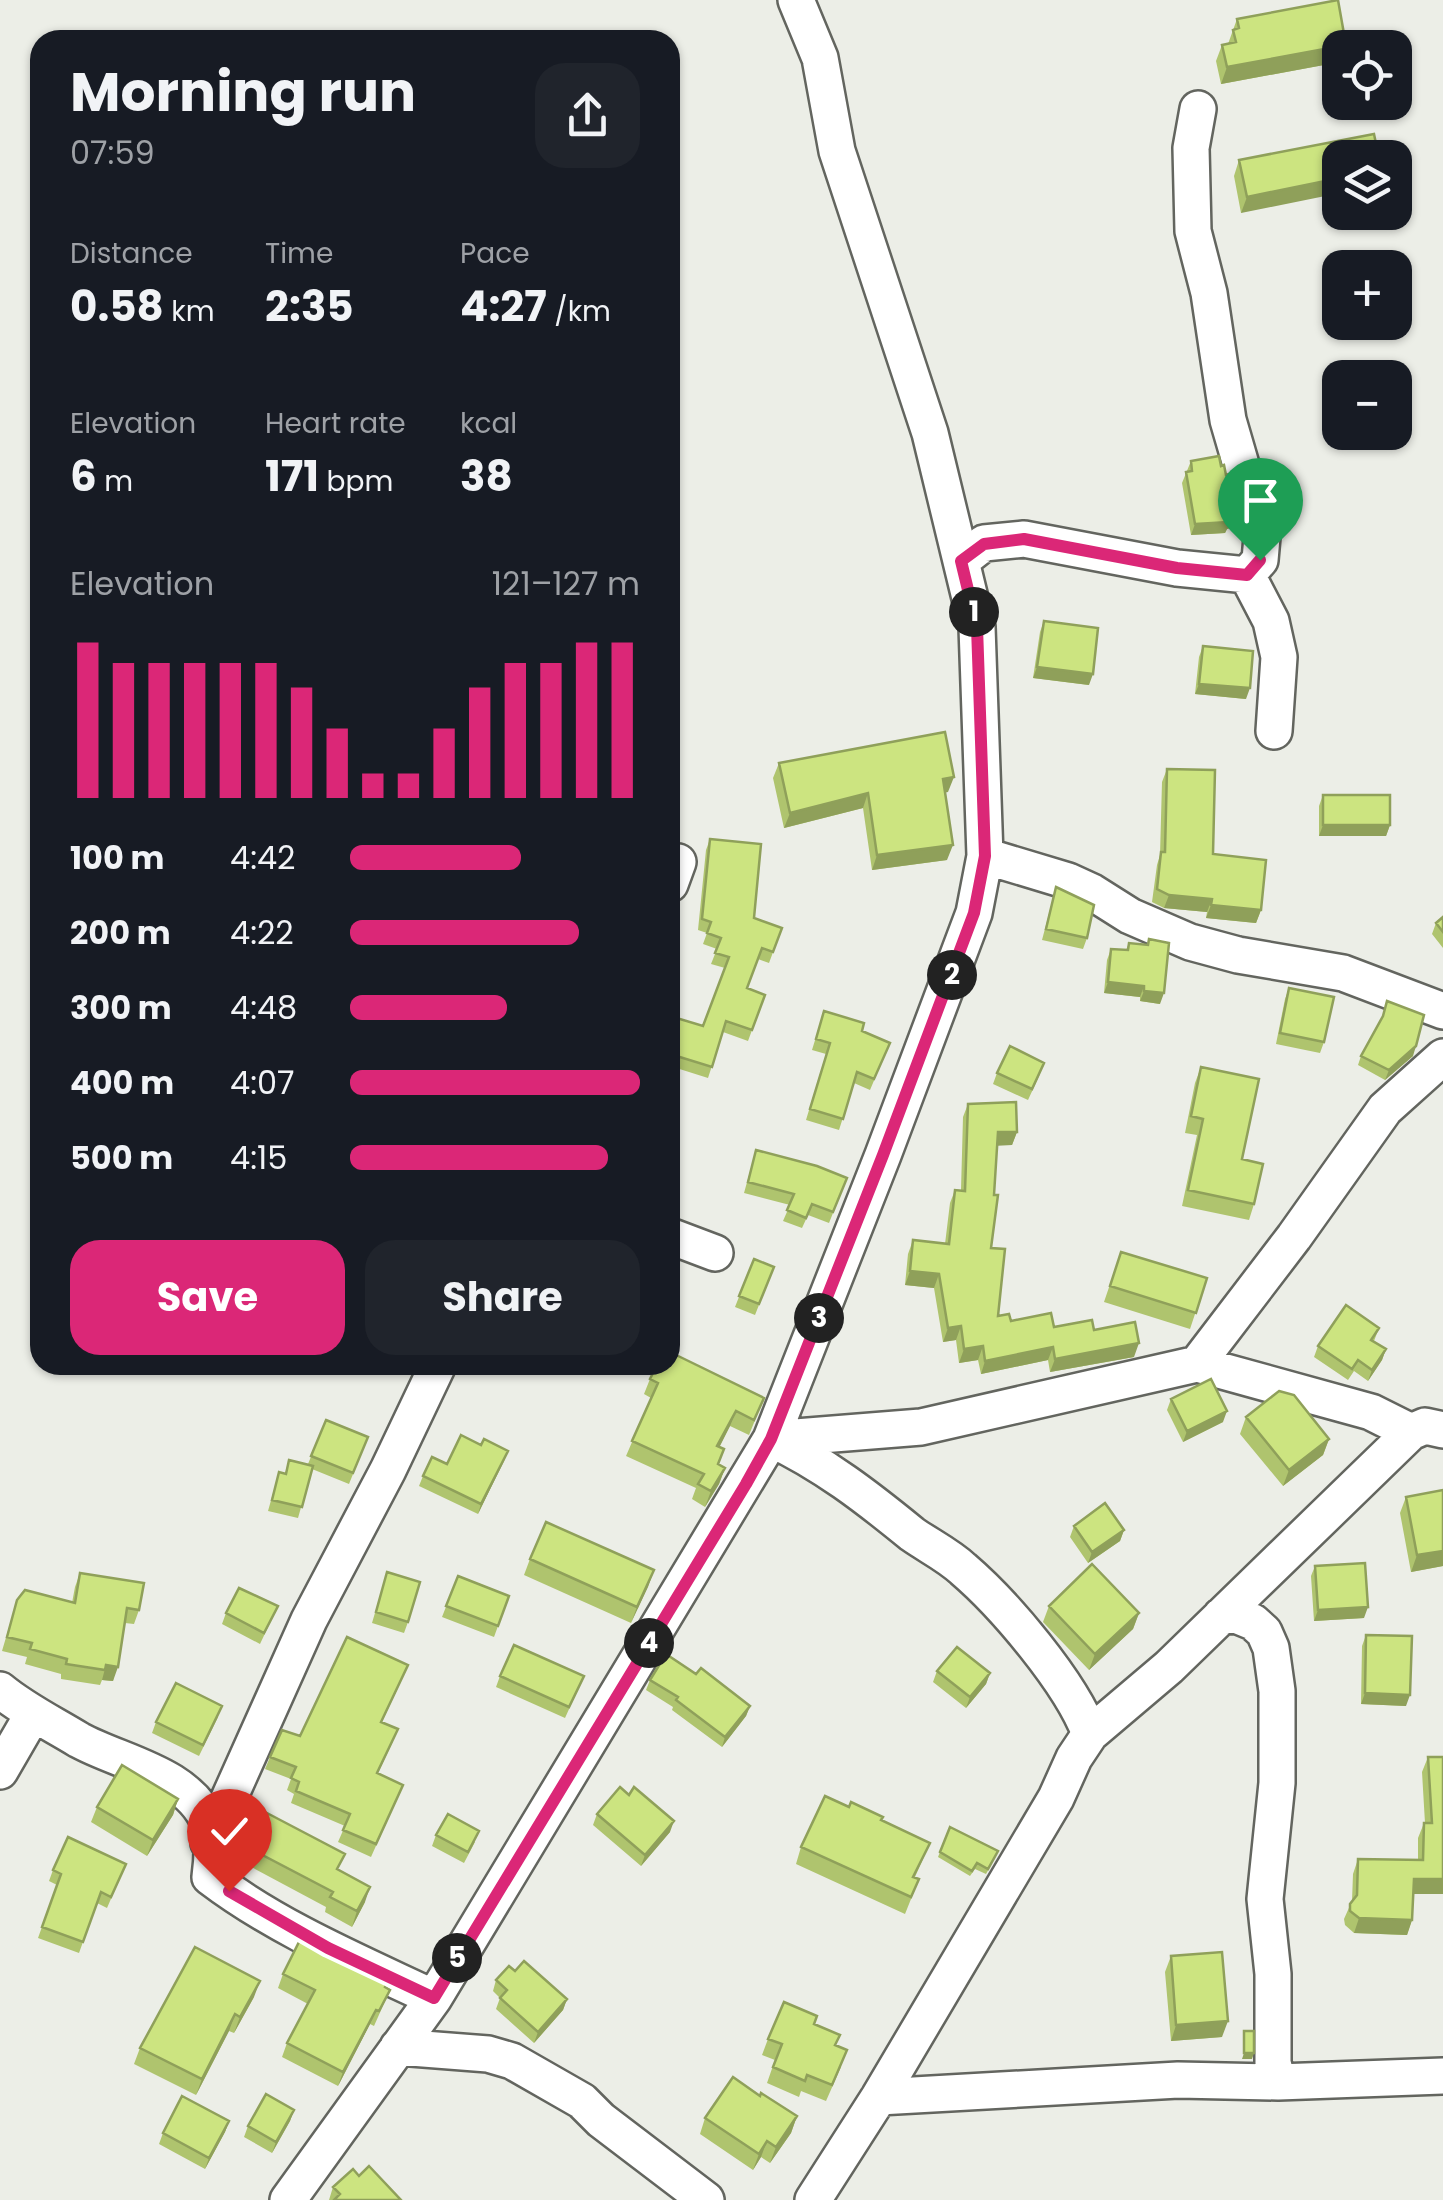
<!DOCTYPE html>
<html lang="en">
<head>
<meta charset="utf-8">
<style>
	:root { --surface:#171b24; --page:#20242c; --text:#f1f3f6; --muted:#9ea1a6; --accent:#db2777 }
	body { margin:0; font-family:Poppins,sans-serif; background:var(--page); color:var(--text); height:100vh; display:flex; flex-direction:column; font-size:38px; white-space:nowrap }
	* { box-sizing:border-box; margin:0 }
	p { font-size:32px; color:var(--muted) }
	.icon { flex:none; width:55px; height:55px; fill:none; stroke:currentColor; stroke-width:2; stroke-linecap:round; stroke-linejoin:round }
	.map { position:relative; flex:1; overflow:hidden }
	.side { position:absolute; left:30px; top:30px; width:650px; height:1345px; display:flex; flex-direction:column; background:var(--surface); border-radius:30px; box-shadow:0 2px 8px #0004 }
	.side>* { flex:none }
	.controls { position:absolute; left:1322px; top:30px; display:grid; gap:20px }
	.controls a { display:grid; place-items:center; width:90px; height:90px; border-radius:20px; background:var(--surface); box-shadow:0 2px 8px #0004; font-size:50px }
	.pin { position:absolute; display:grid; place-items:center; width:85px; height:85px; color:#fff; margin:-102px -42px; border-radius:50% 50% 50% 0; rotate:-45deg; box-shadow:0 0 10px #0007 }
	.pin .icon { rotate:45deg }
	.km { position:absolute; width:50px; height:50px; margin:-25px; border-radius:50%; background:#222; color:#fff; font-size:28px; line-height:50px; text-align:center }
	.round { display:grid; place-items:center; flex:none; width:105px; height:105px; border-radius:30px; background:var(--page) }
	.headline { display:flex; align-items:center; justify-content:space-between; height:170px; padding:0 40px }
	h1 { font-size:55px; font-weight:700; line-height:75px }
	.figures { display:grid; grid-template-columns:repeat(3,1fr); gap:15px; height:170px; padding:10px 40px }
	.figures div { display:grid; align-content:center }
	.figures b { font-size:42px; font-weight:700 }
	.figures small { font-size:28px; font-weight:400 }
	.figures p { font-size:28px }
	.chart { height:280px; padding:20px 40px }
	.chart p { display:flex; justify-content:space-between }
	.chart svg { width:100%; height:180px; margin-top:10px; stroke:var(--accent); stroke-width:6 }
	.primary-button { display:flex; gap:20px; margin-top:auto; padding:20px 40px }
	.primary-button a { flex:1; height:115px; border-radius:30px; background:var(--accent); color:#fff; font-size:40px; font-weight:700; line-height:115px; text-align:center }
	.primary-button a+a { background:var(--page); color:var(--text) }
	ul { padding:0 40px; list-style:none; font-size:32px }
	li { display:grid; grid-template-columns:160px 120px 1fr; align-items:center; height:75px }
	li i { height:25px; border-radius:12px; background:var(--accent) }
	.map>svg:first-child { display:block }
</style>
</head>
<body>
<div class="map">
<svg width="1443" height="2200" viewBox="0 0 1443 2200">
	<rect width="100%" height="100%" fill="#eceee7"/>
	<g fill="none" stroke-linecap="round" stroke-linejoin="round">
		<g stroke="#63655f" stroke-width="40">
			<path id="minor" d="M961,561L984,543L1024,539L1177,568L1247,575L1260,560L1262,537L1228,420L1209,293L1193,231L1191,148L1198,109
				M1247,575L1271,621L1279,657L1274,731
				M985,856L1068,881L1092,892L1130,916L1190,942L1238,955L1343,973L1443,1011
				M670,884L678,862
				M670,1236L715,1253
				M1197,1364L1371,1412L1411,1432
				M771,1439L921,1427L1197,1364L1294,1237L1385,1109L1443,1057
				M771,1439C823,1463 868,1498 912,1534C929,1546 948,1555 963,1569C1005,1605 1071,1683 1090,1734
				M1221,1616L1236,1615L1253,1622L1264,1632L1271,1648L1277,1691V1783L1265,1899L1273,1974V2063L1278,2082
				M0,1690C24,1710 53,1724 79,1740C121,1763 188,1773 209,1823C214,1836 212,1862 210,1877C277,1928 358,1962 434,1998
				M0,1771L33,1714
				M209,1843L309,1620L388,1470L438,1365
				M398,2047L488,2054L512,2061L582,2101L601,2120L706,2200
				M879,2097L1178,2080L1278,2082L1443,2076
				M288,2200L434,1998L771,1439L883,1155L974,913L985,856L977,627L930,433L837,151L820,58L796,0
				M813,2200L879,2097L1056,1798L1074,1758L1090,1734L1169,1667L1411,1432L1425,1426L1443,1430"/>
		</g>
		<use href="#minor" stroke="#fff" stroke-width="35"/>
	</g>
	<path fill="#afc46e" d="M1237,19L1340,48V62L1221,84L1216,61L1222,45L1228,44Z
		M1374,134L1241,213L1234,176L1239,160Z
		M1191,461L1230,528L1227,529L1225,533L1191,535L1182,483Z
		M1044,621L1089,685L1033,678L1040,632Z
		M1203,646L1246,699L1195,694L1199,657Z
		M779,763L948,792H945L947,860L872,870L863,808L784,828L773,778Z
		M1167,769L1213,854L1261,910L1256,923L1206,918L1207,912L1164,908L1152,902L1157,865L1160,855L1162,782Z
		M1323,795L1390,825L1386,836H1319V806Z
		M710,839L754,918L782,928L769,963L758,959L747,988L765,995L748,1041L723,1032L708,1078L670,1066V1016L703,1026L725,968L711,964L717,949L703,944L707,933L698,930L706,850Z
		M1056,887L1087,938L1083,949L1042,940Z
		M1443,917V948L1432,934L1436,923Z
		M1149,939L1160,1004L1140,1001V997L1104,993L1107,960L1111,949L1126,950L1129,943L1147,945Z
		M1289,988L1324,1042L1320,1053L1276,1044L1285,999Z
		M824,1011L862,1031L890,1043L870,1090L854,1083L839,1130L806,1120L826,1054L812,1050Z
		M1361,1056H1413L1385,1080L1358,1065Z
		M1201,1067L1242,1159L1254,1204L1249,1220L1182,1206L1197,1135L1185,1133L1195,1083Z
		M997,1073L1040,1074L1028,1100L993,1084Z
		M968,1104L1017,1132L1012,1145H997L991,1248L998,1316L1011,1321L1054,1327L1094,1330L1134,1357L1050,1372L1048,1360L981,1374L978,1360L959,1363L956,1340L943,1342L934,1288L905,1285L908,1254L913,1240L945,1244L950,1203L955,1190H961L963,1117Z
		M756,1150L847,1178L829,1223L808,1215L802,1228L783,1221L790,1205L744,1193Z
		M1121,1252L1207,1278L1190,1329L1104,1302Z
		M754,1259L774,1267L755,1315L735,1307Z
		M1379,1328L1374,1341L1386,1349L1382,1360L1368,1381L1354,1371L1348,1380L1314,1357L1318,1346Z
		M650,1379L764,1398L749,1435L730,1426L719,1447V1465L725,1468L719,1484L705,1507L692,1499L696,1488L626,1456L651,1398L644,1394Z
		M1171,1399L1223,1422L1183,1442L1167,1410Z
		M1246,1417L1329,1439L1323,1455L1283,1486L1240,1434Z
		M326,1420L368,1437L349,1484L312,1469L298,1518L268,1511L279,1472L285,1474L289,1460L308,1464Z
		M481,1445L508,1451L478,1514L419,1486L423,1476Z
		M1443,1490V1566L1411,1572L1400,1513L1406,1497Z
		M1074,1526L1124,1530L1120,1541L1088,1563L1070,1537Z
		M530,1559L654,1570L631,1623L524,1575Z
		M1315,1566L1364,1618L1314,1621L1311,1576Z
		M387,1572L408,1622L404,1633L372,1623Z
		M80,1573L139,1610L134,1624L125,1623L113,1681L102,1680L100,1685L61,1679V1674L25,1664L27,1657L2,1651L17,1600L72,1603L75,1587Z
		M458,1576L509,1596L494,1637L442,1617Z
		M278,1606L260,1644L222,1624L226,1613Z
		M1049,1606L1139,1613L1133,1629L1089,1670L1043,1622Z
		M1366,1635L1406,1706L1361,1704L1362,1646Z
		M937,1671L990,1673L986,1684L966,1708L933,1682Z
		M696,1674L750,1706L746,1716L722,1747L672,1710L673,1707L646,1690L650,1680Z
		M500,1676H584L565,1718L496,1687Z
		M403,1677L382,1722L393,1741L378,1773L403,1785L371,1857L338,1842L345,1826L291,1803L294,1794L287,1790L291,1779L265,1769L270,1757L300,1736Z
		M218,1717L199,1756L152,1733L156,1722Z
		M1428,1757H1443V1894H1413L1412,1920L1407,1935L1354,1933L1345,1925L1344,1919L1352,1901L1353,1874L1358,1859L1418,1860V1838L1424,1823H1425L1422,1772Z
		M178,1799L173,1815L147,1856L91,1822L97,1807Z
		M597,1814L670,1832L641,1866L593,1825Z
		M881,1820L930,1843L915,1877L919,1879L905,1914L796,1864L801,1847Z
		M950,1827L996,1856L986,1874L975,1869L970,1876L938,1857Z
		M436,1835L475,1842L464,1863L432,1846Z
		M247,1847L339,1870L365,1902L352,1927L325,1912L326,1907L242,1862Z
		M126,1864L107,1908L97,1903L79,1953L38,1938L57,1885L49,1881L53,1870Z
		M1171,1956L1222,2037L1171,2041L1165,1972Z
		M515,1971L567,1999L563,2010L534,2043L496,2009L500,1998L493,1991L496,1980Z
		M283,1974L385,1988L390,1990L374,2026L370,2024L338,2086L282,2057L287,2043L308,2004L278,1988Z
		M254,1997L234,2033L229,2031L196,2095L134,2064L140,2048Z
		M814,2024L836,2045L841,2067L826,2101L801,2091L799,2097L767,2083L775,2060L762,2055L768,2039Z
		M760,2096L797,2116L791,2133L770,2163L761,2157L753,2170L700,2134L705,2118Z
		M294,2110L290,2121L272,2153L244,2137L248,2126Z
		M229,2121L225,2132L205,2169L159,2144L163,2133Z
		M333,2187L401,2200H329Z"/>
	<path fill="#8fa05a" d="M1346,45L1345,48H1340V62L1221,84L1227,67Z
		M1340,178V193L1241,213L1247,197Z
		M1233,517L1230,528L1227,529L1225,533L1191,535L1195,524Z
		M1037,667L1093,674L1089,685L1033,678Z
		M1199,684L1250,688L1246,699L1195,694Z
		M954,777L948,792L938,794L943,779Z
		M868,793L863,808L784,828L790,813Z
		M1323,825H1390L1386,836H1319Z
		M953,845L947,860L872,870L877,855Z
		M1169,895L1212,899L1207,912L1164,908Z
		M1211,905L1261,910L1256,923L1206,918Z
		M1108,982L1144,986L1140,997L1104,993Z
		M1144,991L1164,993L1160,1004L1140,1001Z
		M1416,1046L1413,1056L1385,1080L1389,1070Z
		M998,1132H1017L1012,1145L993,1146Z
		M910,1271L939,1274L934,1288L905,1285Z
		M961,1326L956,1340L943,1342L948,1328Z
		M1139,1343L1134,1357L1050,1372L1055,1359Z
		M983,1346L978,1360L959,1363L964,1349Z
		M1053,1347L1048,1360L981,1374L985,1361Z
		M1386,1349L1382,1360L1368,1381L1372,1370Z
		M736,1411L730,1426L712,1462L717,1446Z
		M1227,1411L1223,1422L1183,1442L1187,1431Z
		M1329,1439L1323,1455L1283,1486L1289,1470Z
		M508,1451L504,1461L478,1514L481,1504Z
		M725,1468L719,1484L705,1507L711,1491Z
		M1124,1530L1120,1541L1088,1563L1092,1552Z
		M1443,1551V1566L1411,1572L1417,1555Z
		M654,1570L648,1587L631,1623L637,1607Z
		M1368,1607L1364,1618L1314,1621L1318,1610Z
		M1139,1613L1133,1629L1089,1670L1095,1654Z
		M106,1665L118,1667L113,1681L102,1680Z
		M990,1673L986,1684L966,1708L970,1697Z
		M1365,1693L1410,1695L1406,1706L1361,1704Z
		M750,1706L746,1716L722,1747L725,1737Z
		M178,1799L173,1815L147,1856L153,1840Z
		M674,1821L670,1832L641,1866L645,1855Z
		M1414,1879H1443V1894H1408Z
		M370,1887L365,1902L352,1927L357,1911Z
		M1359,1918L1412,1920L1407,1935L1354,1933Z
		M260,1981L254,1997L234,2033L240,2017Z
		M567,1999L563,2010L534,2043L538,2032Z
		M376,2010L370,2024L338,2086L343,2072Z
		M235,2014L229,2031L196,2095L202,2079Z
		M1228,2021L1222,2037L1171,2041L1176,2025Z
		M1244,2053H1254L1252,2059H1242Z
		M294,2110L290,2121L272,2153L276,2142Z
		M797,2116L791,2133L770,2163L776,2147Z
		M229,2121L225,2132L205,2169L209,2158Z
		M767,2141L761,2157L753,2170L759,2154Z"/>
	<path fill="#cce480" stroke="#8fa05a" stroke-width="2.5" d="M1338,0L1346,45L1227,67L1222,45L1236,42L1233,30L1239,28L1237,19Z
		M1374,134L1379,158H1340V178L1247,197L1239,160Z
		M1219,456L1221,466L1224,465L1226,475L1229,474L1233,517L1229,518V522L1195,524L1186,472L1192,471L1191,461Z
		M1044,621L1098,628L1093,674L1037,667Z
		M1203,646L1253,651L1250,688L1199,684Z
		M945,732L954,777L943,779L953,845L877,855L868,793L790,813L779,763Z
		M1167,769L1215,770L1213,854L1266,860L1261,910L1211,905L1212,899L1169,895L1157,889L1161,852H1165Z
		M1323,795H1390V825H1323Z
		M710,839L761,844L754,918L782,928L773,952L762,948L747,988L765,995L752,1030L726,1021L712,1067L670,1054V1016L703,1026L729,957L715,953L721,938L707,933L711,922L702,919Z
		M1056,887L1094,905L1087,938L1046,929Z
		M1443,917V932L1436,923Z
		M1149,939L1169,943L1164,993L1144,991V986L1108,982L1111,949L1128,950L1129,943L1148,945Z
		M1289,988L1334,997L1324,1042L1280,1033Z
		M1387,1001L1424,1015L1416,1046L1389,1070L1361,1056L1383,1016Z
		M824,1011L864,1023L862,1031L890,1043L874,1079L857,1072L843,1119L810,1109L830,1043L816,1039Z
		M1010,1046L1044,1063L1032,1089L997,1073Z
		M1201,1067L1259,1079L1242,1159L1263,1164L1254,1204L1188,1190L1203,1119L1191,1116Z
		M1016,1102L1017,1132H998L994,1195H998L991,1248L1005,1249L998,1316L1009,1314L1011,1321L1051,1313L1054,1327L1092,1320L1094,1330L1135,1322L1139,1343L1055,1359L1053,1347L985,1361L983,1346L964,1349L961,1326L948,1328L939,1274L910,1271L913,1240L949,1244L955,1190L965,1191L968,1104Z
		M756,1150L817,1166L847,1178L833,1212L812,1204L806,1218L787,1210L794,1194L748,1182Z
		M1121,1252L1207,1278L1196,1313L1110,1286Z
		M754,1259L774,1267L759,1304L739,1296Z
		M1346,1305L1379,1328L1371,1340L1386,1349L1372,1370L1358,1360L1352,1369L1318,1346Z
		M670,1352L764,1398L754,1420L736,1411L717,1446L724,1449L718,1464L725,1468L711,1491L698,1484L704,1474L632,1441L658,1383L650,1379L657,1365H670Z
		M1211,1379L1227,1411L1187,1431L1171,1399Z
		M1279,1391L1294,1395L1329,1439L1289,1470L1246,1417Z
		M326,1420L368,1437L353,1473L311,1456Z
		M461,1435L481,1445L484,1439L508,1451L481,1504L423,1476L432,1457L447,1464Z
		M289,1460L313,1466L302,1507L272,1500L279,1472L286,1474Z
		M1443,1490V1551L1417,1555L1406,1497Z
		M1105,1503L1124,1530L1092,1552L1074,1526Z
		M546,1522L654,1570L637,1607L530,1559Z
		M1365,1563L1368,1607L1318,1610L1315,1566Z
		M1092,1564L1139,1613L1095,1654L1049,1606Z
		M387,1572L420,1582L408,1622L376,1612Z
		M80,1573L144,1583L139,1610L127,1608L118,1667L106,1665L105,1670L66,1664L67,1659L30,1649L32,1643L7,1637L17,1600L25,1590L75,1603Z
		M458,1576L509,1596L498,1626L446,1606Z
		M239,1588L278,1606L264,1633L226,1613Z
		M1366,1635L1412,1636L1410,1695L1365,1693Z
		M347,1637L408,1665L381,1722L398,1729L377,1773L403,1785L376,1844L343,1830L350,1814L296,1791L299,1782L291,1778L296,1767L270,1757L282,1730L300,1736Z
		M514,1645L584,1676L569,1707L500,1676Z
		M957,1647L990,1673L970,1697L937,1671Z
		M666,1654L696,1674L701,1668L750,1706L725,1737L676,1700L678,1697L650,1680Z
		M176,1683L222,1706L203,1745L156,1722Z
		M1428,1757H1443V1879H1414L1412,1920L1359,1918L1350,1911V1904L1357,1895L1358,1859L1423,1860L1424,1823H1432Z
		M122,1765L178,1799L153,1840L97,1807Z
		M620,1787L629,1795L634,1787L674,1821L645,1855L597,1814Z
		M825,1796L849,1807L851,1802L883,1817L881,1820L930,1843L913,1877L919,1879L911,1897L801,1847Z
		M265,1812L345,1854L337,1869L370,1887L357,1911L330,1897L333,1892L247,1847Z
		M448,1814L479,1831L468,1852L436,1835Z
		M950,1827L998,1851L988,1869L977,1863L972,1871L940,1852Z
		M68,1837L126,1864L111,1897L101,1892L83,1942L42,1927L61,1874L53,1870Z
		M300,1940L387,1983L385,1987L390,1990L379,2011L376,2010L343,2072L287,2043L315,1990L283,1974Z
		M195,1947L260,1981L240,2017L235,2014L202,2079L140,2048Z
		M1222,1952L1228,2021L1176,2025L1171,1956Z
		M524,1961L567,1999L538,2032L500,1998L507,1990L496,1980L509,1966L515,1971Z
		M784,2002L817,2016L814,2024L840,2035L835,2045L847,2050L832,2085L807,2075L805,2081L773,2067L782,2044L768,2039Z
		M1244,2031H1254V2053H1244Z
		M733,2077L760,2096L761,2093L797,2116L776,2147L767,2141L759,2154L705,2118Z
		M266,2094L294,2110L276,2142L248,2126Z
		M182,2096L229,2121L209,2158L163,2133Z
		M369,2166L401,2200H334L340,2194L333,2187L353,2169L359,2176Z"/>
	<g fill="none" stroke-linecap="round" stroke-linejoin="round">
		<g stroke="#fff" stroke-width="20">
			<path id="route" d="M229,1891L328,1948L434,1998L746,1484L771,1439L883,1155L974,913L985,856L977,627L961,561L984,544L1024,539L1177,568L1247,575L1260,560"/>
		</g>
		<use href="#route" stroke="#db2777" stroke-width="12"/>
	</g>
</svg>
<div class="controls">
<a><svg class="icon" aria-label="locate" viewBox="0 0 24 24"><circle cx="12" cy="12" r="6"/><path d="M12 2v4M12 18v4M2 12h4M18 12h4"/></svg></a>
<a><svg class="icon" aria-label="layers" viewBox="0 0 24 24"><path d="M12 4l9 5-9 5-9-5zM3 14l9 5 9-5"/></svg></a>
<a>+</a>
<a>−</a>
</div>
<div class="pin" style="left:1260px;top:560px;background:#1e9e55"><svg class="icon" aria-label="arrive" viewBox="0 0 24 24"><path d="M6 21V4h12l-3 4 3 4H6"/></svg></div>
<div class="pin" style="left:229px;top:1891px;background:#d93025"><svg class="icon" aria-label="check" viewBox="0 0 24 24"><path d="M5 12l5 5 9-10"/></svg></div>
<b class="km" style="left:974px;top:612px">1</b>
<b class="km" style="left:952px;top:975px">2</b>
<b class="km" style="left:819px;top:1318px">3</b>
<b class="km" style="left:649px;top:1643px">4</b>
<b class="km" style="left:457px;top:1958px">5</b>
<section class="side">
<div class="headline"><div><h1>Morning run</h1><p>07:59</p></div><a class="round"><svg class="icon" aria-label="share" viewBox="0 0 24 24"><path d="M12 15V3M7 8l5-5 5 5M5 13v7h14v-7"/></svg></a></div>
<div class="figures">
<div><p>Distance</p><b>0.58<small> km</small></b></div>
<div><p>Time</p><b>2:35</b></div>
<div><p>Pace</p><b>4:27<small> /km</small></b></div>
</div>
<div class="figures">
<div><p>Elevation</p><b>6<small> m</small></b></div>
<div><p>Heart rate</p><b>171<small> bpm</small></b></div>
<div><p>kcal</p><b>38</b></div>
</div>
<div class="chart"><p><span>Elevation</span>121–127 m</p>
<svg viewBox="0 0 160 44" preserveAspectRatio="none"><path d="M5 44V6M15 44V11M25 44V11M35 44V11M45 44V11M55 44V11M65 44V17M75 44V27M85 44V38M95 44V38M105 44V27M115 44V17M125 44V11M135 44V11M145 44V6M155 44V6"/></svg>
</div>
<ul>
<li><b>100 m</b>4:42<i style="width:59%"></i></li>
<li><b>200 m</b>4:22<i style="width:79%"></i></li>
<li><b>300 m</b>4:48<i style="width:54%"></i></li>
<li><b>400 m</b>4:07<i style="width:100%"></i></li>
<li><b>500 m</b>4:15<i style="width:89%"></i></li>
</ul>
<div class="primary-button"><a>Save</a><a>Share</a></div>
</section>
</div>
</body>
</html>
